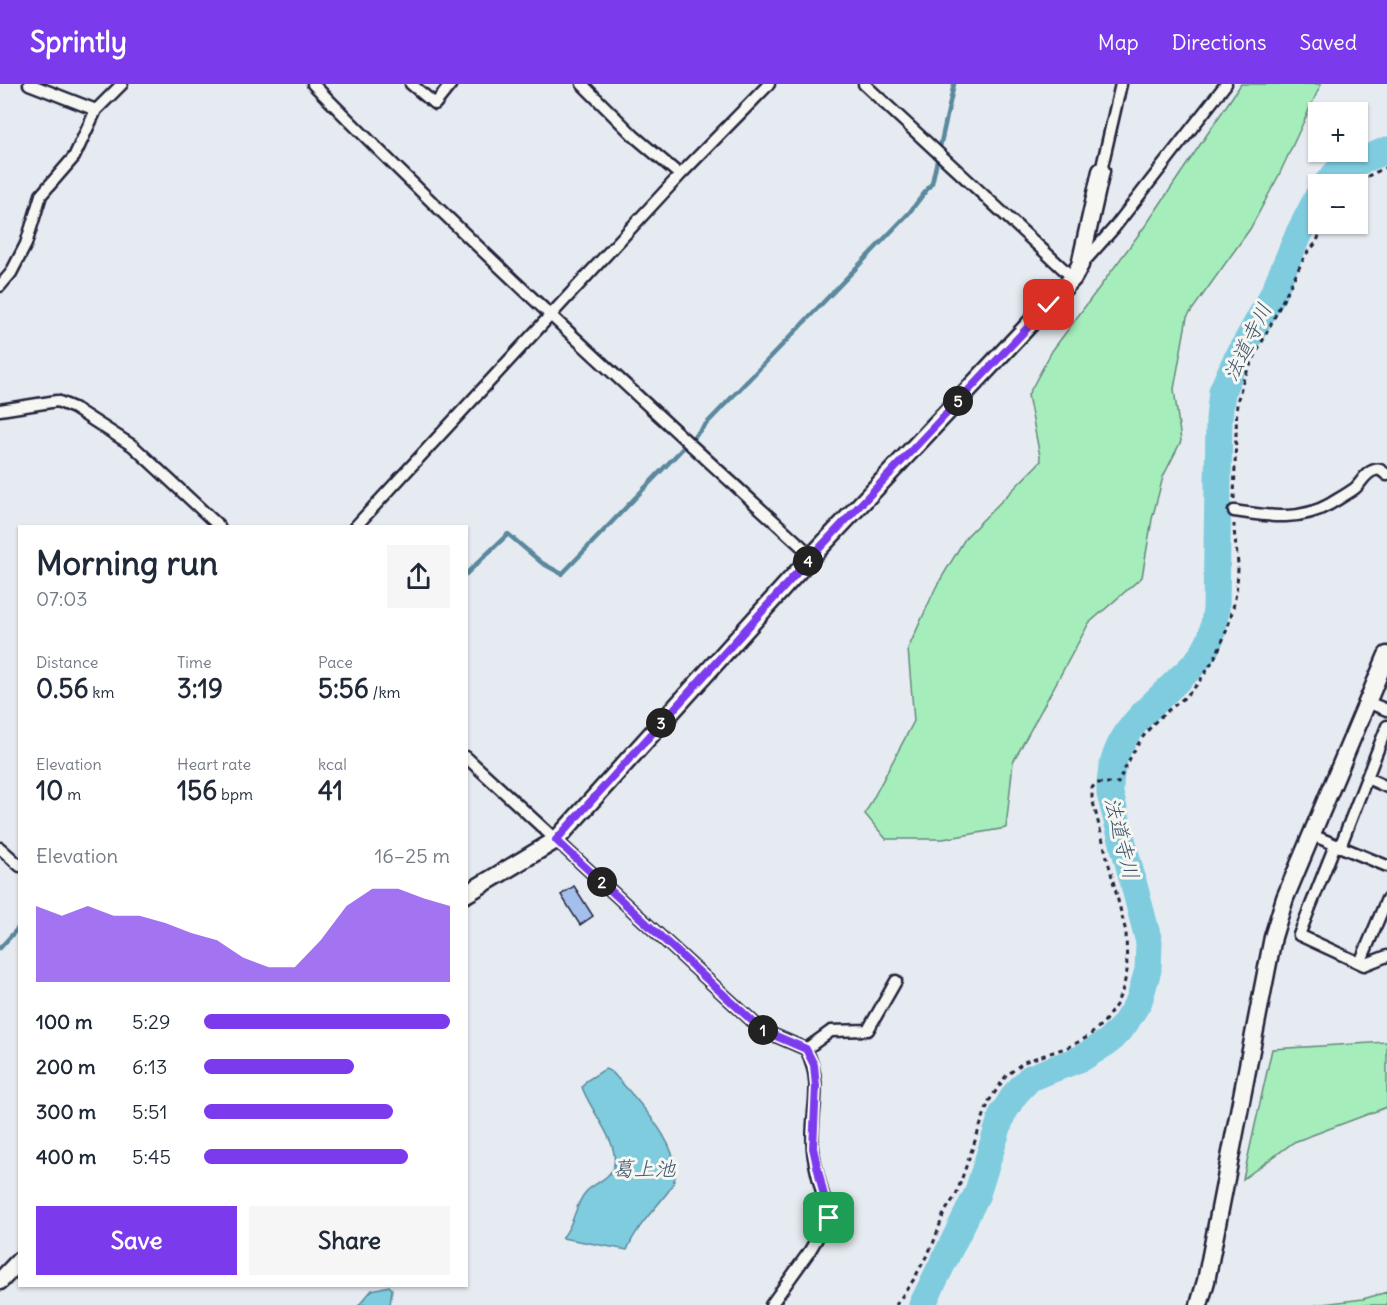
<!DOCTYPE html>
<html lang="en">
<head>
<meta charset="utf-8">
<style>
	:root { --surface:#fff; --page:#f6f6f7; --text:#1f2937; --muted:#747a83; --accent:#7c3aed }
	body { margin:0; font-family:Delius,"Klee One",sans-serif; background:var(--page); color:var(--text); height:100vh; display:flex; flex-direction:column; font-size:22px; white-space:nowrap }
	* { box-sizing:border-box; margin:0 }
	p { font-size:20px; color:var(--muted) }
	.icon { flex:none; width:33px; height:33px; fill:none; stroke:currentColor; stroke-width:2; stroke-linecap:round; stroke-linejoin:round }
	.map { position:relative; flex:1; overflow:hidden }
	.sheet { position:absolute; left:18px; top:441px; width:450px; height:762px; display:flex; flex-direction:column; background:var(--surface); border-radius:0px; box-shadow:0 2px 4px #0004 }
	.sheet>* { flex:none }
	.buttons { position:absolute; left:1308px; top:18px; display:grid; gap:12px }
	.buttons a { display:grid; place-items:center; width:60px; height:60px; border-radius:0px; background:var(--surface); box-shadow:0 2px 4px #0004; font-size:30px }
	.pin { position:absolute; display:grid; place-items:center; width:51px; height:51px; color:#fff; margin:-26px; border-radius:12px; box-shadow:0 3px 9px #0006 }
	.km { position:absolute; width:30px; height:30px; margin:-15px; border-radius:50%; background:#222; color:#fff; font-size:16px; line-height:30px; text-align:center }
	.round { display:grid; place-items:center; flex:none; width:63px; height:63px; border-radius:0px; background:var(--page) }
	.headline { display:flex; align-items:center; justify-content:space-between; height:102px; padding:0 18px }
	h1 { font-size:33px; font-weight:800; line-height:45px }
	.metrics { display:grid; grid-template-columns:repeat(3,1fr); gap:9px; height:102px; padding:6px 18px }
	.metrics div { display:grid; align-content:center }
	.metrics b { font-size:26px; font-weight:800 }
	.metrics small { font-size:16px; font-weight:400 }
	.metrics p { font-size:16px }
	.chart { height:168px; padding:12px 18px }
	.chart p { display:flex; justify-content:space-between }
	.chart svg { width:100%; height:108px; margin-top:6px; fill:var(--accent); opacity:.7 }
	.cta { display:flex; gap:12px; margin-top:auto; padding:12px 18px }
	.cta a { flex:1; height:69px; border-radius:0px; background:var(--accent); color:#fff; font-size:24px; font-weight:800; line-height:69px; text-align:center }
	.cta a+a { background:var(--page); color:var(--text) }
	ul { padding:0 18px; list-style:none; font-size:20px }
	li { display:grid; grid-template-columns:96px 72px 1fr; align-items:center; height:45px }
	li i { height:15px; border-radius:8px; background:var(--accent) }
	header { display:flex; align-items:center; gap:36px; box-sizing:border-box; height:84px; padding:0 30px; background:var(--accent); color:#fff }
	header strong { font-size:28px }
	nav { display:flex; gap:33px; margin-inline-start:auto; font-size:21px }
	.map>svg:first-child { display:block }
</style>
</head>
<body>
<header>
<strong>Sprintly</strong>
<nav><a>Map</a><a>Directions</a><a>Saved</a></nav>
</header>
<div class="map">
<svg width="1387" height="1221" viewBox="0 0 1387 1221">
	<rect width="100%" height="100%" fill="#e6ebf1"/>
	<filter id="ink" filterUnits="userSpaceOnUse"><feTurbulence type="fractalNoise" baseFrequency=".0167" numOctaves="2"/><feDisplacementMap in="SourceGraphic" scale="12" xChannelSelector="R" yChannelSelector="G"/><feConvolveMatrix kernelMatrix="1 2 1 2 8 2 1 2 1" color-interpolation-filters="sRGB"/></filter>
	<g filter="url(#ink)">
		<path fill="#a5eebc" stroke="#64887c" stroke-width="1.5" d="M1241,0H1321L1279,91L1250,145L1187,233L1174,305L1181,357L1163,393L1152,435L1142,493L1089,539L1013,678L1006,744L943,755H886L865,730L914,637L908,565L936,503L966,453L1041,377L1028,311L1052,267L1148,138Z
			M1387,958V1023L1294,1058L1243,1095L1272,965Z
			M1387,1208V1221H1315L1363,1215Z"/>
		<path fill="#7fccdf" stroke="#5a889d" stroke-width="1.5" d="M605,985L612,988C633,1012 694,1071 670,1105C655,1126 637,1141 627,1166L562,1154C576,1138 574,1122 585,1109C592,1100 608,1096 613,1084C622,1061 589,1025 582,1003L586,997Z
			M389,1202L392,1205L390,1221H359L372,1206Z"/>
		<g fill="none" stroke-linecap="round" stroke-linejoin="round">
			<path stroke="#5a889d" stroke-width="4.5" d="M466,490L508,450L542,479L562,490L909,129L932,99L954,0
				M0,864L20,842"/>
			<path stroke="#7fccdf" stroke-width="27" d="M1326,100L1339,86L1387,66
				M922,1221L977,1110L1002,1031L1015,1010L1030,994L1082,974L1109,957L1124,941L1139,917L1148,886L1149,858L1110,710C1108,653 1144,630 1181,593C1193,582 1203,572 1209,558C1214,548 1214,536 1216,526L1219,335L1222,307L1234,280L1272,212L1299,149L1318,112"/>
		</g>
		<path fill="#a4bfec" stroke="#22223b" stroke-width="1.5" d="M574,802L593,832L580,841L561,811Z"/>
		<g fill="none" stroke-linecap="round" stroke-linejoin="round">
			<g stroke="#22223b" stroke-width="15">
				<path id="street" d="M29,0L96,26
					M313,0C474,164 643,317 812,472
					M411,0L435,20L451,0
					M582,0L634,52L680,91
					M864,0L1073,194
					M1101,87L1121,0
					M1082,180L1114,144L1226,0
					M0,202L11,189L26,160L41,111L74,73L96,26L122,0
					M0,326L57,317L74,324L133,362L219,442
					M1234,427C1268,432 1299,438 1330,420C1338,415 1347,410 1354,405C1361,400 1365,388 1375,386C1380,384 1383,388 1387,391
					M356,442L680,91L769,0
					M1367,618L1387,626
					M466,673L762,946L806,965L831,947L868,946L896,897
					M1367,694L1387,703
					M1312,751L1387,782
					M1335,761L1299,851L1364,881L1387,872
					M1340,763L1387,642
					M0,764L20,782
					M1360,879L1387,815
					M771,1221L809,1168L829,1134C824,1111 815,1089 813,1066C809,1028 825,1003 806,965"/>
			</g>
			<g stroke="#22223b" stroke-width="21">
				<path id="secondary" d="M466,810L556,756L812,472L1073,194L1080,181L1101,87
					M0,1197L20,1176
					M1199,1221L1206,1197L1273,853L1285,814L1387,571"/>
			</g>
			<path stroke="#22223b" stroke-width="3" stroke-dasharray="4.5 4.5" stroke-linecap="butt" d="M1351,100L1387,83
				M1234,415L1237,318L1244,294L1306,170L1317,158L1322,140
				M896,1221L914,1195L933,1160L944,1129L956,1111L989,1017L1006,992L1024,978L1071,962L1089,952L1104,938L1116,921L1123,905L1127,887L1126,848L1092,714V704L1096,699H1118C1127,680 1136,660 1150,644C1162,628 1181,619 1194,604C1222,571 1238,524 1238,481C1237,467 1234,453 1234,440"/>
			<use href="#street" stroke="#f6f6f2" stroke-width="10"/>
			<use href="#secondary" stroke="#f6f6f2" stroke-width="16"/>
		</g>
	</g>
	<g fill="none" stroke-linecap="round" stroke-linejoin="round" filter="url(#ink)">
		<g stroke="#fff" stroke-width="12">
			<path id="route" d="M829,1134L813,1064L816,1002L814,981L806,965L762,946L556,756L812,472L1049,221"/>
		</g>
		<use href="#route" stroke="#7c3aed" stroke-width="8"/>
	</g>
	<g text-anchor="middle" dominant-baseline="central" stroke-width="6" stroke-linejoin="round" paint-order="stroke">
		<g font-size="21" font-style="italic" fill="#3e556c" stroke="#f6f6f2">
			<text transform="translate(1247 258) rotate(-64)">法道寺川</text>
			<text transform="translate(1122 754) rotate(76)">法道寺川</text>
			<text x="644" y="1084">葛上池</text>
		</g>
	</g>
</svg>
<div class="buttons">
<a>+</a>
<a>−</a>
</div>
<div class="pin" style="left:829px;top:1134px;background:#1e9e55"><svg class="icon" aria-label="arrive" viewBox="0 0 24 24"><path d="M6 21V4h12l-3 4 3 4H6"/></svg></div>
<div class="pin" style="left:1049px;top:221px;background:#d93025"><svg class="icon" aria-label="check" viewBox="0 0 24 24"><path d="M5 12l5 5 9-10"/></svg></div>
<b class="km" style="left:763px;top:946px">1</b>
<b class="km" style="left:602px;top:798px">2</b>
<b class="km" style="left:661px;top:639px">3</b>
<b class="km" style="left:808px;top:477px">4</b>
<b class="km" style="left:958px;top:317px">5</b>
<section class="sheet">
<div class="headline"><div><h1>Morning run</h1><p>07:03</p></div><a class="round"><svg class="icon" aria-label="share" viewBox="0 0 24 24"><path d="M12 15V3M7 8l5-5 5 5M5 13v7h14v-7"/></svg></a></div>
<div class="metrics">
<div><p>Distance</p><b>0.56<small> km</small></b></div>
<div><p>Time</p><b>3:19</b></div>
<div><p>Pace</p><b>5:56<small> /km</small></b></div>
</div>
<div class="metrics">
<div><p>Elevation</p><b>10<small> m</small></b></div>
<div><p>Heart rate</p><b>156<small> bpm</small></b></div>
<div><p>kcal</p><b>41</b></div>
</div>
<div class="chart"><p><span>Elevation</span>16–25 m</p>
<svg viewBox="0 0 160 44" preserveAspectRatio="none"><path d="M0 44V13L10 17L20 13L30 17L40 17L50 20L60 24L70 27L80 34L90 38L100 38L110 27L120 13L130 6L140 6L150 10L160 13V44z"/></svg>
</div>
<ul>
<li><b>100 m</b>5:29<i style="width:100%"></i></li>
<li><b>200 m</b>6:13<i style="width:61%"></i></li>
<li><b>300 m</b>5:51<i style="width:77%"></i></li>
<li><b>400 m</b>5:45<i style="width:83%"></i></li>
</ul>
<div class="cta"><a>Save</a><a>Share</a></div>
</section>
</div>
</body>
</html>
